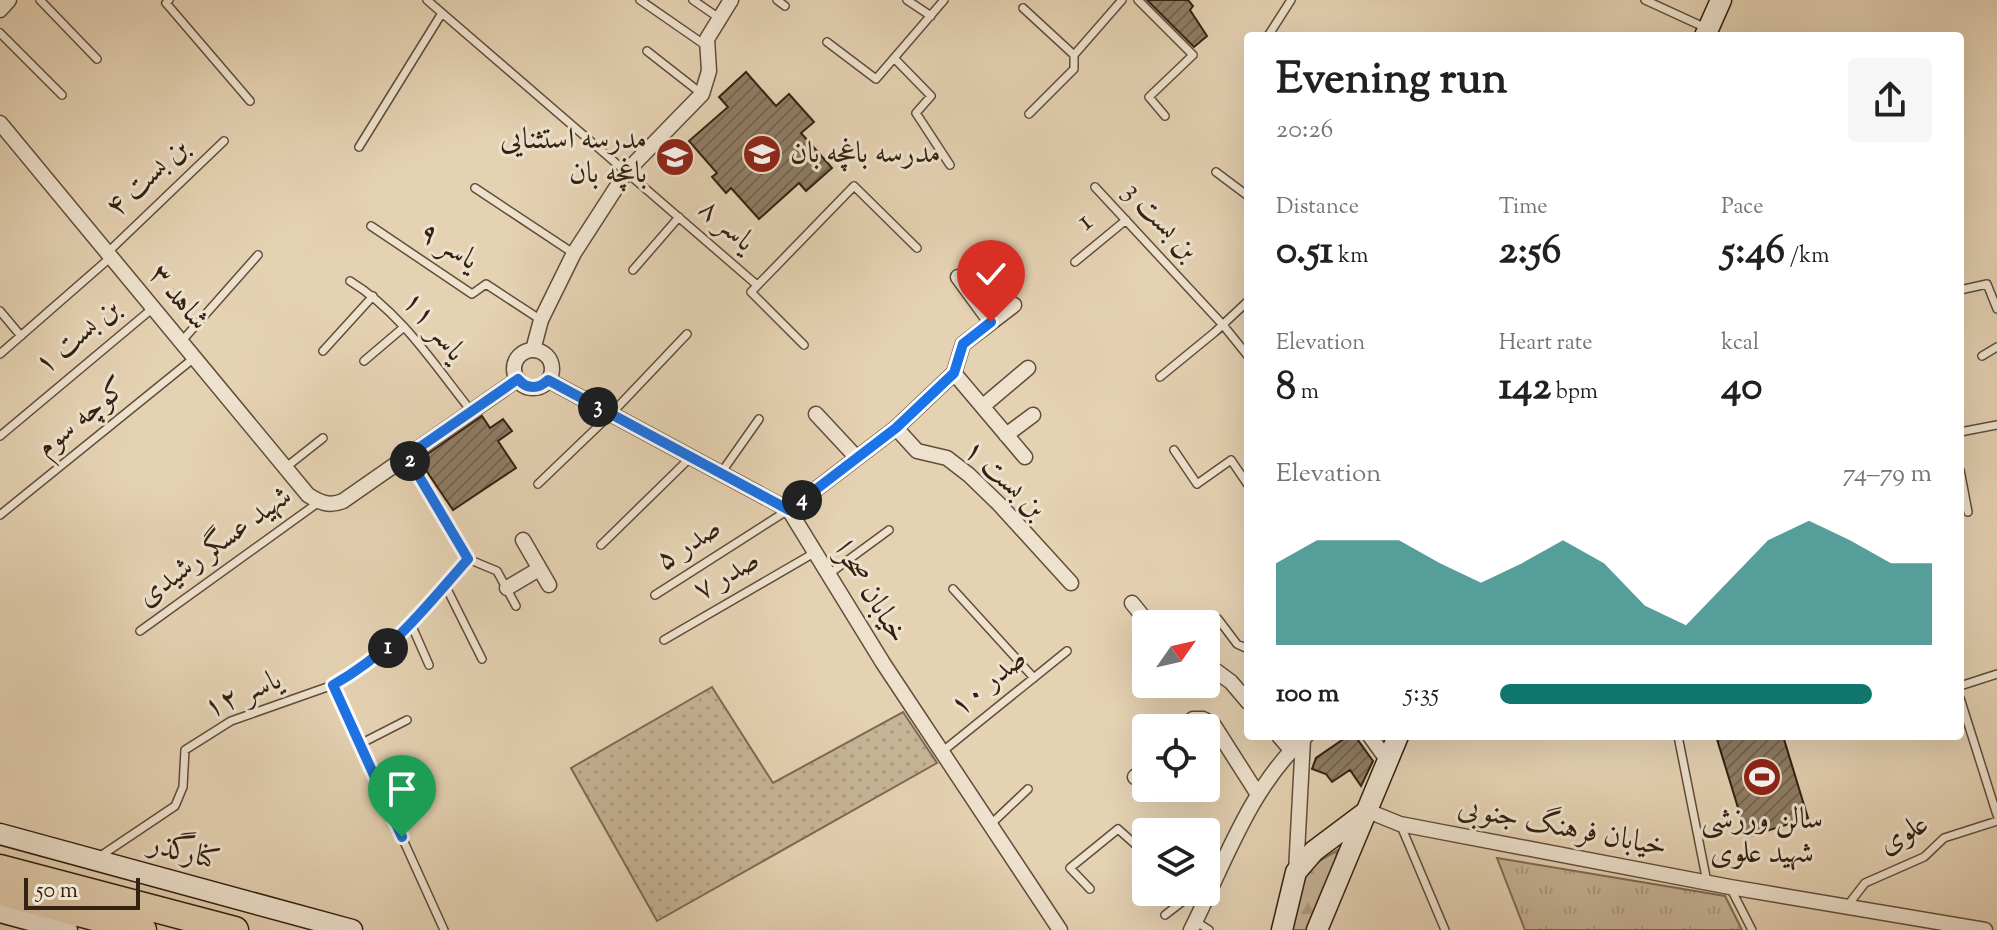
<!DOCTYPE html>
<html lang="en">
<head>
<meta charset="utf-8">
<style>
	:root { --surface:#fff; --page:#f6f6f6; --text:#202124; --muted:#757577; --accent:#0f766e }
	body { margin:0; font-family:"Sorts Mill Goudy",Amiri,serif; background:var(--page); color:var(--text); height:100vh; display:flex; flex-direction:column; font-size:30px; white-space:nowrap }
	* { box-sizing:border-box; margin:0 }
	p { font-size:26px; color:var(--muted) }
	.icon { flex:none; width:44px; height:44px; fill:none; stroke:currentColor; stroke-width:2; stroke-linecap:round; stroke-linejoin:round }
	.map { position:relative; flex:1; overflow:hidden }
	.details { position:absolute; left:1244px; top:32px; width:720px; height:708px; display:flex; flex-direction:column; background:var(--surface); border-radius:8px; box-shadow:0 8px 32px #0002 }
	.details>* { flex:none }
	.needle { width:52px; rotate:56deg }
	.fabs { position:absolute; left:1132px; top:610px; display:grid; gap:16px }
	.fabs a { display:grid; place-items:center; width:88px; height:88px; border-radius:8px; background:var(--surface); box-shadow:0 8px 32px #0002; font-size:40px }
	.scale { position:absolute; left:24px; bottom:20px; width:116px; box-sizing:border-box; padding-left:8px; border:4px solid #332111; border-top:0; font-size:22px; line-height:28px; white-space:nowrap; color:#332111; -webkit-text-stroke:6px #eee2ce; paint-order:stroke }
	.pin { position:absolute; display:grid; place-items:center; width:68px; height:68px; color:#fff; margin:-82px -34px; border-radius:50% 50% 50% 0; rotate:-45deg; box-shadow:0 0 8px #0007 }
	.pin .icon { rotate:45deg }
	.km { position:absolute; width:40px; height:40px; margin:-20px; border-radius:50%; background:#222; color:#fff; font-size:22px; line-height:40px; text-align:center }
	.round { display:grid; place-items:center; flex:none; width:84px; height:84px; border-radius:8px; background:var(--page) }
	.overview { display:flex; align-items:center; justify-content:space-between; height:136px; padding:0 32px }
	h1 { font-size:44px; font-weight:800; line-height:60px }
	.figures { display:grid; grid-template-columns:repeat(3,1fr); gap:12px; height:136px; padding:8px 32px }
	.figures div { display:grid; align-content:center }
	.figures b { font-size:40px; font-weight:800 }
	.figures small { font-size:22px; font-weight:400 }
	.figures p { font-size:22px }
	.chart { height:224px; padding:16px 32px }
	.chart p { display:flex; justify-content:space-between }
	.chart svg { width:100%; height:144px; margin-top:8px; fill:var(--accent); opacity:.7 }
	ul { padding:0 32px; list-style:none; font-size:26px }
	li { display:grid; grid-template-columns:128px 96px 1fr; align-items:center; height:60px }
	li i { height:20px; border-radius:10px; background:var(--accent) }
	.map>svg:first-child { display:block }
</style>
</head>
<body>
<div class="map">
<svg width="1997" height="930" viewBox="0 0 1997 930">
	<defs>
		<pattern id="forest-firs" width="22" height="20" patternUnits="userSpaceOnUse" patternTransform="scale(2)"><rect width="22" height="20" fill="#c7b497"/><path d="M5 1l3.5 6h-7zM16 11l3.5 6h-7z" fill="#ab9a81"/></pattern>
		<pattern id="park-tufts" width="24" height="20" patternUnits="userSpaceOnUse" patternTransform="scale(2)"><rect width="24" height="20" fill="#c7b497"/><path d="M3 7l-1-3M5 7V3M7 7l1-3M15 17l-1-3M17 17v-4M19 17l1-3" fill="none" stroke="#ab9a81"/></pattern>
		<pattern id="garden-dots" width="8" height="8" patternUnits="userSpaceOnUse" patternTransform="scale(2)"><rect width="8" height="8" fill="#c7b497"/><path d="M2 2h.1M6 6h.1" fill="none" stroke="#ab9a81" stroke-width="1.8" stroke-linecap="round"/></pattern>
		<pattern id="building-hatch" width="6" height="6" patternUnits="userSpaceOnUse" patternTransform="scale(2)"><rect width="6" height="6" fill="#907d65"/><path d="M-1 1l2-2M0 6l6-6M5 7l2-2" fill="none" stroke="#766652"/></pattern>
	</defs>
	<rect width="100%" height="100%" fill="#e5d2b3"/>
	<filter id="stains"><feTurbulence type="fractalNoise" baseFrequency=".0025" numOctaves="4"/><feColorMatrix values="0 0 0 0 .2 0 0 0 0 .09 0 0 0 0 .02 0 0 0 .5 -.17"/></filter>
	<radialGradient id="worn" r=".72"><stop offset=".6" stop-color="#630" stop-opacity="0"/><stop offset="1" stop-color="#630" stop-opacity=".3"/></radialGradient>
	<path fill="url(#forest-firs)" stroke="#7d6a54" stroke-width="2" d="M1338,850L1329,881L1307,930H1290L1305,870Z"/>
	<path fill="url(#park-tufts)" stroke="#7d6a54" stroke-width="2" d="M1497,858L1725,896L1742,930H1525Z"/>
	<path fill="url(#garden-dots)" stroke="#7d6a54" stroke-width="2" d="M712,687L773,783L903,712L937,763L657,921L571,768Z"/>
	<path fill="url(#building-hatch)" stroke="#332111" stroke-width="2" d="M1147,0H1188L1193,6L1190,10L1207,36L1194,47Z
		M746,72L776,106L789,94L814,122L801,133L832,168L806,191L799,183L759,219L731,188L726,193L712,177L717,173L689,141L728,107L719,97Z
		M482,416L490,428L503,419L512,431L498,441L516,468L453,510L419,460Z
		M1348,736H1355L1373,761L1361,786L1350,770L1332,782L1326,774L1312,769L1316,758Z
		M1716,736H1783L1808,818L1747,837Z"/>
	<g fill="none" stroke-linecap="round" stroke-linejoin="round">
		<g stroke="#604d3a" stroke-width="10">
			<path id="lane" d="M40,0L97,59
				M169,0L166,3L250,101
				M427,0L757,285
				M640,0L705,45
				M693,0L719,18
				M777,0L785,6
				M907,0L931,16
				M1138,0L1193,55L1149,97L1165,116
				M1645,0L1706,28
				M1023,8L1074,55
				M0,33L62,95
				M1268,36L1291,0
				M827,42L876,79L944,0
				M647,51L702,94
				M894,58L931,96L916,113L950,165
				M1029,114L1074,69V55L1122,0
				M359,147L442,13
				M1216,172L1248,196
				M1095,187L1223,325L1248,356
				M475,188L573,253
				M371,226L472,294L486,284L541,320
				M107,253L224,141
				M1075,262L1126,220
				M633,270L679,217
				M350,281C401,312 435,366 472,412
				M1960,290L1987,284L1997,309
				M0,311L21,336
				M181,342L258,255
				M804,345L751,292L854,186L917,248
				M323,351L373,296
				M0,354L111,257
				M1982,356L1997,347
				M364,361L404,327
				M1160,377L1215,332L1248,301
				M1960,432L1997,425
				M0,436L153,308
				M1174,450L1197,484L1231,460L1248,485
				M285,468L323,438
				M1960,470L1968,512
				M721,473L759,419
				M538,484L611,414L687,334
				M0,515L194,358
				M601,545L691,457
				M468,559L497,571L516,606
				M829,574L889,530
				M445,585L482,659
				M953,589L1034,678
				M655,595L788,510
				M1218,619L1237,644L1248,649
				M411,624L429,665
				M140,631L319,502
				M664,640L814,553
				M333,685L444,930
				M1960,686L1997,674
				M1960,698L1997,815
				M1678,736L1707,882
				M360,744L407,720
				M943,751L1067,651
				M990,825L1028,789
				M1401,826L1445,930
				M99,857L175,806L183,787L185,750L231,721L333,685L364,668L399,638L468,559L407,456
				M1090,889L1070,868L1118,829L1146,854
				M1731,889L1752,930
				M1848,905L1865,883L1924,857L1944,838L1997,821
				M1165,915L1191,895
				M1195,921L1209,930"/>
		</g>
		<g stroke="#604d3a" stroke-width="17">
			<path id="street" d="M0,10L9,0
				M0,123L308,495C319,502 329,507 343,501L518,379
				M958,277L991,322
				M533,350L541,320L574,253L627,171L702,94L709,71L707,39L731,0
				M514 369a19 19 0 1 1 38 0a19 19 0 1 1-38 0Z
				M954,373L1025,457
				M548,380L789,510L883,663L1060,930
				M983,406L1028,368
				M816,414L857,458
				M896,428L917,451L947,458L969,475L999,504L1071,583
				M1006,435L1033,415
				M789,510L896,428L954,373L963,344L1014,305
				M523,540L549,585
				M507,588L539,569
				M1132,603L1149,624
				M1206,670L1212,668L1231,682L1248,702
				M1184,728L1193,719H1203L1213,724L1257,793
				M1279,736L1291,750
				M1370,736L1388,761
				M1135,777L1146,767
				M1368,811L1400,824L1730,887L1985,930
				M1296,872L1303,739
				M1191,930C1225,863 1249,788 1306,736"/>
		</g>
		<g stroke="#332111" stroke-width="23">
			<path id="secondary" d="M1705,36L1721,0
				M0,834L352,930
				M0,912L67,930
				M1282,930L1296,872L1314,851L1366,812
				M1317,930L1398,736"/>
		</g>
		<g stroke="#332111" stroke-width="29">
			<path id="highway" d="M0,868L235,930
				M0,892L143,930"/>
		</g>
		<use href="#lane" stroke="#eee2ce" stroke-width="7"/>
		<use href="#street" stroke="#eee2ce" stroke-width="14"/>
		<use href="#secondary" stroke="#eee2ce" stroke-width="20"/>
		<use href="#highway" stroke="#e5d2b3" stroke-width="26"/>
	</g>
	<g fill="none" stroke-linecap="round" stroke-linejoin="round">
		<g stroke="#fff" stroke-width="16">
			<path id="route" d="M402,837L333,685C393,651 423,610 468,559L407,456L518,379C527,390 539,389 548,380L789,510L896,428L954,373L963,344L991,322"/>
		</g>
		<use href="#route" stroke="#1a73e8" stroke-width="10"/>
	</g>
	<defs>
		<g id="school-disc" transform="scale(2)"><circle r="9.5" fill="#8f2418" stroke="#eee2ce"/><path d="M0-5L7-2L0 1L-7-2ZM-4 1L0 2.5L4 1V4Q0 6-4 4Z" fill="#fff"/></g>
		<g id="stadium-disc" transform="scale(2)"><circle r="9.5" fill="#8f2418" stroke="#eee2ce"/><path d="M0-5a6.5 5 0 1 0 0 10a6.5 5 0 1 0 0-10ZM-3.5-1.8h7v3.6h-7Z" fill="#fff"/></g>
	</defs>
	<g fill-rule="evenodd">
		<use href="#school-disc" x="762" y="154"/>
		<use href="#school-disc" x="675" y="157"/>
		<use href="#stadium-disc" x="1762" y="777"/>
	</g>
	<g text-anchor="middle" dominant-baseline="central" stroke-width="6" stroke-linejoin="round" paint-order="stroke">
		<g font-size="30" fill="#332111" stroke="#eee2ce" text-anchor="end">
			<text x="647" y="140">مدرسه استثنایی<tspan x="647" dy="34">باغچه بان</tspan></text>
			<text x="790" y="154" text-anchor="start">مدرسه باغچه بان</text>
			<text x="1762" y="820" text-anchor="middle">سالن ورزشی<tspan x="1762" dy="34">شهید علوی</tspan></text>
		</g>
		<g font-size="30" fill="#332111" stroke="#eee2ce">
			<text transform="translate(148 178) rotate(-43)">بن بست ۴</text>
			<text transform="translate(1085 222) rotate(-40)">1</text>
			<text transform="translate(1160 222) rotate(47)">بن بست 3</text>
			<text transform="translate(726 226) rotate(41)">یاسر ۸</text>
			<text transform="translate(448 247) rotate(32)">یاسر ۹</text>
			<text transform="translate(178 298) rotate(50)">شاهد ۳</text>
			<text transform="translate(433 327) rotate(50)">یاسر ۱۱</text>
			<text transform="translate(78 337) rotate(-40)">بن بست ۱</text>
			<text transform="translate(82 418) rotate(-39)">کوچه سوم</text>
			<text transform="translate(1004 480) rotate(43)">بن بست ۱</text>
			<text transform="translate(689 545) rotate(-33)">صدر ۵</text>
			<text transform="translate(215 547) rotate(-36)">شهید عسگر رشیدی</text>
			<text transform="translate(727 576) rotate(-30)">صدر ۷</text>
			<text transform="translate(870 593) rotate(58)">خیابان صحرا</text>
			<text transform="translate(989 683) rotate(-39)">صدر ۱۰</text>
			<text transform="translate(243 695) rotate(-23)">یاسر ۱۲</text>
			<text transform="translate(1562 828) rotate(11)">خیابان فرهنگ جنوبی</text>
			<text transform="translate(1904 835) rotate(-29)">علوی</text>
			<text transform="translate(184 853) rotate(15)">کنارگذر</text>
		</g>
	</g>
	<rect width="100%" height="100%" filter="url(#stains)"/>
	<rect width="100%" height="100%" fill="url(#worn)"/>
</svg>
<div class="fabs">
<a><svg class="needle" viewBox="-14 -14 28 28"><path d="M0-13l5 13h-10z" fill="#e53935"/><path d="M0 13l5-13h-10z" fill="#757577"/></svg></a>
<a><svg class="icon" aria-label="locate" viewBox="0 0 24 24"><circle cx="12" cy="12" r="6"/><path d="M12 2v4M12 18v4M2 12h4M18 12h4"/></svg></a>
<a><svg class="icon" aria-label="layers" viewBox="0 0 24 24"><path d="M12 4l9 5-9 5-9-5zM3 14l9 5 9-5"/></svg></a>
</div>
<div class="scale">50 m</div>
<div class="pin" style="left:402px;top:837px;background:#1e9e55"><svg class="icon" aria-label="arrive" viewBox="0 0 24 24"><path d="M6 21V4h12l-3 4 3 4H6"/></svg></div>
<div class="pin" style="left:991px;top:322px;background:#d93025"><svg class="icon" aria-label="check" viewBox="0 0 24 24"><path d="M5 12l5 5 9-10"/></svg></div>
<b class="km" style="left:388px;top:648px">1</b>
<b class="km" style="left:410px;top:461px">2</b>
<b class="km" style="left:598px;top:407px">3</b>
<b class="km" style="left:802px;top:500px">4</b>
<section class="details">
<div class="overview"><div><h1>Evening run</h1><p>20:26</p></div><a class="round"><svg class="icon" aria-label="share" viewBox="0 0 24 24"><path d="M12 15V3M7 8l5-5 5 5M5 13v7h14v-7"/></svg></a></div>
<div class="figures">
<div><p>Distance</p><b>0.51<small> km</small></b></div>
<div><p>Time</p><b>2:56</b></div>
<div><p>Pace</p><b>5:46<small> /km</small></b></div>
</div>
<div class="figures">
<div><p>Elevation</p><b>8<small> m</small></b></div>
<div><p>Heart rate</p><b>142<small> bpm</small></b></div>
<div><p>kcal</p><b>40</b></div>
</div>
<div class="chart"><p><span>Elevation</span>74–79 m</p>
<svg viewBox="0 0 160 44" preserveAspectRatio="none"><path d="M0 44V19L10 12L20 12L30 12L40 19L50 25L60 19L70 12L80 19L90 32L100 38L110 25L120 12L130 6L140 12L150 19L160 19V44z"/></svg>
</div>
<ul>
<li><b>100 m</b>5:35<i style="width:86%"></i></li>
</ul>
</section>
</div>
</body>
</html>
